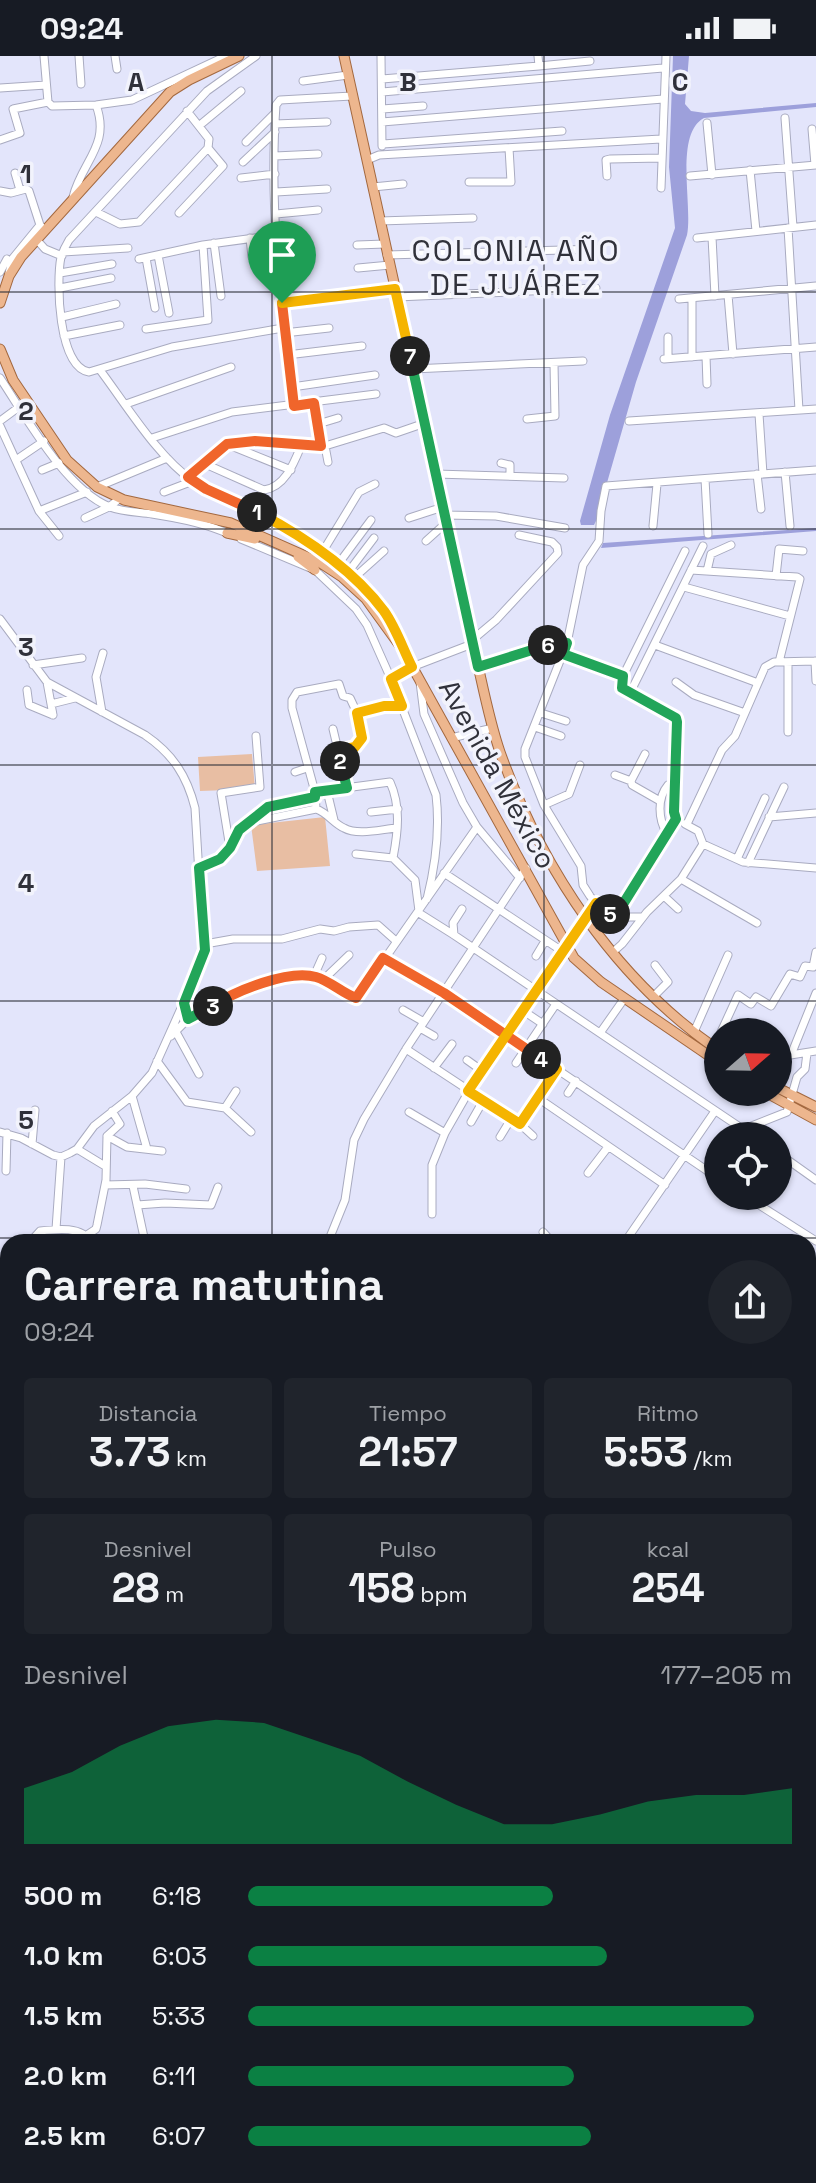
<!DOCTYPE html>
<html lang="es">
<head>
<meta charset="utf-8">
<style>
	:root { --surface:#171b24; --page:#20242c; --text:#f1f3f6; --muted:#9ea1a6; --accent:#0b8043 }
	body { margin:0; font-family:"Space Grotesk",sans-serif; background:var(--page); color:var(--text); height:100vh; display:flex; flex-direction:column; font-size:30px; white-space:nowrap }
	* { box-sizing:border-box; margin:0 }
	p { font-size:26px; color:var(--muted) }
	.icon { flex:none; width:44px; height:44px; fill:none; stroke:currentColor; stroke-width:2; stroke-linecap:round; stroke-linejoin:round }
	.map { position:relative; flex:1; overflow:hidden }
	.details { position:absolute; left:0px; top:1178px; width:816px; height:950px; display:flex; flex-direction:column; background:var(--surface); border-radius:24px 24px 0 0; box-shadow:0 2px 6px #0004 }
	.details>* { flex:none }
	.needle { width:52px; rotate:70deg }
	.tools { position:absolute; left:704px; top:962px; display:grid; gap:16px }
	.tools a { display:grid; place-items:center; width:88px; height:88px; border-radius:50%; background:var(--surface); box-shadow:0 2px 6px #0004; font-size:40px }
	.pin { position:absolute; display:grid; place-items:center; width:68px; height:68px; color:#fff; margin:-82px -34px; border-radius:50% 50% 50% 0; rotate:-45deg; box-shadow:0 0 8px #0007 }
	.pin .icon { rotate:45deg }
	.km { position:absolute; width:40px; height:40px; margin:-20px; border-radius:50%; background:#222; color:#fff; font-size:22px; line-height:40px; text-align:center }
	.round { display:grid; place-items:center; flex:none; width:84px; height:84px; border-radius:42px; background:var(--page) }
	.head { display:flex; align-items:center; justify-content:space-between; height:136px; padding:0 24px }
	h1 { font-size:44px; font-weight:800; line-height:60px }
	.stats { display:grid; grid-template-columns:repeat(3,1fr); gap:12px; height:136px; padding:8px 24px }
	.stats div { display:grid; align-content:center; border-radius:8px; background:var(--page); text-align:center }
	.stats b { font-size:40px; font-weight:800 }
	.stats small { font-size:22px; font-weight:400 }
	.stats p { font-size:22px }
	.chart { height:224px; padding:16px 24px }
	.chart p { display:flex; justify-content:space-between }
	.chart svg { width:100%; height:144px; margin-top:8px; fill:var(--accent); opacity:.7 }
	ul { padding:0 24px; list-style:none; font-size:26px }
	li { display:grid; grid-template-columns:128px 96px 1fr; align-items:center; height:60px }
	li i { height:20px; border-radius:10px; background:var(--accent) }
	.status { display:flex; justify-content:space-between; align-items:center; height:56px; padding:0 40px; background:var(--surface); direction:ltr }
	.status svg { height:22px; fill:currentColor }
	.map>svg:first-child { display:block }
</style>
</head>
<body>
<div class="status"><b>09:24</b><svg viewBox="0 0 49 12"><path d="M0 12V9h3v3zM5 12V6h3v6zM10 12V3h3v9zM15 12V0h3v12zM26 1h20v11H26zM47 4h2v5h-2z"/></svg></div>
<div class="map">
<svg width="816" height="2127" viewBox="0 0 816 2127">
	<rect width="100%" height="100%" fill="#e3e5fb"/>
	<path fill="#e8bea3" d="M252,698L255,733L200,735L198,701Z
		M325,761L330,810L257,815L251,769Z
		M8,1771V1839C0,1816 0,1794 8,1771Z"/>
	<path fill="#9da0db" d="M673,0H689L685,48L691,55L705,57L816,47V51L704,62C674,78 693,150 687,179L636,326L596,465L594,469H581L580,465L610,359L675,172L669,111Z
		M816,472V475L601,492L603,487Z"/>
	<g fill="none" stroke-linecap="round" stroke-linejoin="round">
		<g stroke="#a9abc0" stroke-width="9">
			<path id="minor" d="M44,0L48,46L52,50L96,49L132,44L226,0
				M79,0L81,28
				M115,0L117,13
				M256,0L207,35L69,184C66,189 63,195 61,201C56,225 58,311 89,316L172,291L283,272
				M381,0L382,90
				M538,0L539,10L590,5
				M382,23L539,10
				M303,25L348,19
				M0,32L46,29
				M382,36L663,12
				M382,53L423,50
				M187,55L209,83L208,92
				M785,62L793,171
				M382,66L663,43
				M707,67L712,119
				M275,68L327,66
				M200,69L241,35
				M812,73L815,109
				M0,84L20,77L13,53L48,46
				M246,86L275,57
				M383,88L562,75
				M275,100L318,98
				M367,104L379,99L661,83
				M243,106L275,76
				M750,114L756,175
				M15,117L20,134
				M607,120L606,104L610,103L661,102
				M690,120L816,109
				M241,122L275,118
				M469,126H511L509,92
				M373,131L403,128
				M661,132L666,0
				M0,135L11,137L26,133L29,135L40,169L44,174
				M276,136L327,133
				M73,141C82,105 111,89 96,49
				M96,156L120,168L139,166L208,92
				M179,157L223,110L208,92
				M276,158L318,154
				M380,165L473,162
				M788,172L799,354
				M712,181L715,240
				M250,182L252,201
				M697,182L816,169
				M36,183L45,193L62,200
				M214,187L221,240
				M357,189L385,188
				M63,196L128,192
				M158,199L169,257
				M387,199L601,193
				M146,202L155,252
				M139,203L203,189L277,179
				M358,212L390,209
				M0,216L7,203
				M9,217L13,202L40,169
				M60,217L112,208
				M60,232L111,222
				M728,239L733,298
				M397,241L596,232
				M692,242V301
				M679,243L816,230
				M282,247L395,233
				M62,261L116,248
				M146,273L208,264L203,189
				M284,277L329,272
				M64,280L120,269
				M668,281V302
				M287,299L362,290
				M706,300L707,328
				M664,303L816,291
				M413,313L583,305
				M100,314C127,350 157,400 194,426C211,438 231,443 249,452C309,483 367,521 398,582
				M0,322C26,361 66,434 110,451C123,456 139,456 152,458C179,462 205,467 229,478
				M292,331L375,319
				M314,347L321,390
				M126,348L231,311
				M294,350C280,251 269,149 276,49L280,44L352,40
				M759,358L763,418
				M527,363L555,360L554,307
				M0,365L19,351
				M629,365L816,353
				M318,368L338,362
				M0,370L39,455L59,480
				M152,382L232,356L376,338
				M229,389L291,414
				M325,390L328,406
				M16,404L44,385
				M203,407L264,434C285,431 294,407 301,390
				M501,407L510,409V420
				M42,414L59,407
				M785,416L790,470
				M436,418L564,422
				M757,418L761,453
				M188,421L227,388L255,385L311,391L325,390L384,372L396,377L425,367
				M705,423L708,478
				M97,431L167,402
				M164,436L193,425
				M39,455L87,436
				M445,459L496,460L565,472
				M85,462L109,451L119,443
				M409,462L443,451
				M653,470L657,428
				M241,483L315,514L356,553L367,569L391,623L436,739C440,772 435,811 427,843
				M426,485L446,467
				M320,500L359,436L375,428
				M339,507L371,464
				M691,514L797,521L800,523L779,606
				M349,515L374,482
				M707,515L711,498L731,489
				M776,520L779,493L803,495
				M355,521L384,495
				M684,531L790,560
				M0,563L47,626L145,679C173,698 187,720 195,752L204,901L152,1017L132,1040L94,1070L77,1093L70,1097L61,1101L53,1099L21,1082L0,1076
				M471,585L496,564L558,497L557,491L552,486L519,479
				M655,589L758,627
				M563,598L623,620
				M815,605L816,625
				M788,606V676
				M33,609L82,602
				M478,611L559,586L567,587
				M391,623L412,611L472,588
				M47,626L51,648
				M420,626L424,658L463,747L477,771L520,822
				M676,626L694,639L745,657
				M27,634L29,649L53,659
				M630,637L703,490
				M102,656L96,621L103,597
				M357,657L384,650H402
				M541,657L566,665
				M53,659L51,648L75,642
				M535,671L561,680
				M333,673L347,732
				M451,682L493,672
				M645,698L631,725L632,729L660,745
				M295,716L307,712
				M615,719L631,725
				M327,735L334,764
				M315,736L390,726C401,750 398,776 393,802L415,824L419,855
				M544,749L569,738L580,709
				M316,753C328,757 333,767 344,772C358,780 382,773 397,772
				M371,756L398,753
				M769,761L816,757
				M249,766L268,751L315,741
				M685,768L698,775L703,788L743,806L816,812
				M687,768L722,694L735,680L765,611L774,606L816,605
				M667,778C658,763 657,742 668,729
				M230,792L221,737L260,731L256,680
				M356,798L393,802
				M737,803L765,742
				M748,807L784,731
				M199,812C210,807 220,804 228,794C236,784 238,775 248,767L316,753L315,736L292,652V644L297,636L339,628L343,640L350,642L357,657L362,682L355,691L337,695
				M444,817L565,897
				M681,823L757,867
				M665,841L678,853
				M419,857L454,879L753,1080
				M615,861L676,763L674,756L677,672L676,662L621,630L623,620L685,495
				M643,861H615L599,852L590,840L583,829L581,810L544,749L525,701V693L567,587L583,509L599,485L601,455L606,430L816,414
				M454,879L453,867L462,853
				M205,888L233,883H282L320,873L334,875L349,871L378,869L396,885
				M613,896L622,888L647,856L681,823L703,788
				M536,900L545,885
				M383,902L444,937L718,1122
				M314,920L322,902
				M323,924L349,899
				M653,941L668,926L655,909
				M403,954L424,966
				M522,954L543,968
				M420,972L434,980
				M176,976L199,1018
				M694,976L728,899
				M721,976L738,939L751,948L756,941L771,950L790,918L800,921L805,910L813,911L816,896
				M600,977L624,943
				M171,980L188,963L199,959L225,941L245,931L264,929L278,922L314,920L352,941H358L477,771
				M406,993L520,1068L533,1080
				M791,999L816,937
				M778,1001L816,995
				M467,1004L481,1014
				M157,1005L187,1046L225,1052
				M516,1007L556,948
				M434,1012L452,988
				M236,1035L225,1052L251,1076
				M568,1037L576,1025
				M132,1040L147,1093
				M538,1042L665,1129
				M409,1056L445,1077
				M471,1066L483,1045
				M520,1068L557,1013
				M744,1073L787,1056L797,1021L805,1013L807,997
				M107,1080L127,1091L162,1095
				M500,1081L511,1063
				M32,1088L35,1054
				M77,1093L105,1110
				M778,1097L816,1124
				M6,1115L7,1077
				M588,1117L608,1091
				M105,1129L145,1128L186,1133
				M133,1130L145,1186
				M745,1140L816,1185
				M137,1149L165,1147L211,1149L218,1131
				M432,1158V1109L445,1077L481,1014L596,847
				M56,1173L61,1101
				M543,1176L552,1186
				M87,1179L96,1173L97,1169L106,1124L107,1080L120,1068L112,1055
				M30,1186L40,1175C57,1173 82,1170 91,1186
				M328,1186L345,1144L354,1084L364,1063L406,993L526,812
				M629,1186V1180L715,1055
				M0,1211L8,1210
				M0,1236L8,1235
				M808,1352H816
				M0,1360L8,1354
				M808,1384H816
				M0,1466L8,1458
				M808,1553L816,1549
				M0,1608L8,1604
				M0,1650L8,1651
				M0,1992L8,1988
				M808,2040L816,2038
				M709,2120L710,2127"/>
		</g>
		<g stroke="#a3683f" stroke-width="11">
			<path id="major" d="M344,0C372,130 402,260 430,390C446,465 460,540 479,614C485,641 491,670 500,696C542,813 615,923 718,994
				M0,247L9,220L21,201L170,36L189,24L239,0
				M0,293L13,324L67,404L97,431L124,444L231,467L319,506L342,521L366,543L403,594L574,902L601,926L718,1006
				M227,477L255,483
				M298,501L315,514
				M778,1032L816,1051
				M765,1036L816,1064"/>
		</g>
		<use href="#minor" stroke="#fff" stroke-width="7"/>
		<use href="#major" stroke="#edb68e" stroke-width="9"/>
	</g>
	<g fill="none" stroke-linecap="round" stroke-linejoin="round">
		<g stroke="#fff" stroke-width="16">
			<path id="split-1" d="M257,456L206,433L188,421L227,388L255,385L321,390L314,347L294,350L282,247"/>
		</g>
		<g stroke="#fff" stroke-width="16">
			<path id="split-2" d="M257,456C305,481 352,512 384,555C396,572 403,593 412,611L391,623L402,650H384L357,657L362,682L355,691L337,695L340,705"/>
		</g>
		<g stroke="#fff" stroke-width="16">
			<path id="split-3" d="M213,950L188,963L184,947L205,894L199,812L220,803L230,792L239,774L268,751L315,741V736L347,732L340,705"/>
		</g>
		<g stroke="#fff" stroke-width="16">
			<path id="split-4" d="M213,950C235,935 289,913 316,921C330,925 342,937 356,942L383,902L444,937L541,1003"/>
		</g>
		<g stroke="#fff" stroke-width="16">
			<path id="split-5" d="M541,1003L557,1013L520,1068L468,1035L596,847L610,858"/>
		</g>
		<g stroke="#fff" stroke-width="16">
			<path id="split-6" d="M548,589L559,586L567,587L563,598L623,620L622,632L676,662L677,666L674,756L676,763L615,861L610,858"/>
		</g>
		<g stroke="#fff" stroke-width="16">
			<path id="split-7" d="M410,300L478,611L548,589"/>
		</g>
		<g stroke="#fff" stroke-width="16">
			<path id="split-8" d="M282,247L395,233L410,300"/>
		</g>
		<use href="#split-1" stroke="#f0652b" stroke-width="10"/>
		<use href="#split-2" stroke="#f5b400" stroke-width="10"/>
		<use href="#split-3" stroke="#22a559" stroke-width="10"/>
		<use href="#split-4" stroke="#f0652b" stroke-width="10"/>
		<use href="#split-5" stroke="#f5b400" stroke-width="10"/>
		<use href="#split-6" stroke="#22a559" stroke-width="10"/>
		<use href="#split-7" stroke="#22a559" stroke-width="10"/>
		<use href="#split-8" stroke="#f5b400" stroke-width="10"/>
	</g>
	<path fill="none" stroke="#30313a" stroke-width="2" stroke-opacity="0.55" d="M272,0V1186M544,0V1186M0,236H816M0,473H816M0,709H816M0,945H816M0,1182H816M0,1418H8M808,1418H816M0,1654H8M808,1654H816M0,1891H8M808,1891H816M272,2120V2127M544,2120V2127"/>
	<g text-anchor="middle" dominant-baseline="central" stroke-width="7" stroke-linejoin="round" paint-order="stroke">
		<g font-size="28" fill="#30313a" stroke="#f2f3fc">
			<text transform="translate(498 718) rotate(61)">Avenida México</text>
		</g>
		<g font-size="30" letter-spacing="2" fill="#30313a" stroke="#f2f3fc">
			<text x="516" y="194">COLONIA AÑO<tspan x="516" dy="34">DE JUÁREZ</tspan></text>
		</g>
	</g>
	<g font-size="26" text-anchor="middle" font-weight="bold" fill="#30313a" stroke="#f2f3fc" stroke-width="7" stroke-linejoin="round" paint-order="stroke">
		<text x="136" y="35">A</text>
		<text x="408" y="35">B</text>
		<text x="680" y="35">C</text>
		<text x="26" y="127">1</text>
		<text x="26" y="364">2</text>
		<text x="26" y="600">3</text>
		<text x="26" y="836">4</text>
		<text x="26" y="1073">5</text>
	</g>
</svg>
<div class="tools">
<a><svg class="needle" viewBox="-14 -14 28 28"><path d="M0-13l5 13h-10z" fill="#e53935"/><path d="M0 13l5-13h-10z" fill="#9ea1a6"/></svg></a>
<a><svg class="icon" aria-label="locate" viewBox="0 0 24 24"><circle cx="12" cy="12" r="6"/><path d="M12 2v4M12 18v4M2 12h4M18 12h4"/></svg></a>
</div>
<div class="pin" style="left:282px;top:247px;background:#1e9e55"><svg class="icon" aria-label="arrive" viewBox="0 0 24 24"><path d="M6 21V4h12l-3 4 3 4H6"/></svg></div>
<b class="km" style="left:257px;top:456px">1</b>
<b class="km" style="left:340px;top:705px">2</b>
<b class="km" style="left:213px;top:950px">3</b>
<b class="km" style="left:541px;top:1003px">4</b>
<b class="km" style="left:610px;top:858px">5</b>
<b class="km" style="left:548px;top:589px">6</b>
<b class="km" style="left:410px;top:300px">7</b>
<section class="details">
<div class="head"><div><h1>Carrera matutina</h1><p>09:24</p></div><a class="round"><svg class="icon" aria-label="share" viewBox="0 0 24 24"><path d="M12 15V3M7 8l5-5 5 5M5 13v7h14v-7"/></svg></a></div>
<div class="stats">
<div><p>Distancia</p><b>3.73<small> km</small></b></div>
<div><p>Tiempo</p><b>21:57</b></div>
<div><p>Ritmo</p><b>5:53<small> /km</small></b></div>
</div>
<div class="stats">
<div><p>Desnivel</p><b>28<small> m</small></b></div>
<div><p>Pulso</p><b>158<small> bpm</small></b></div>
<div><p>kcal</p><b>254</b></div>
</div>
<div class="chart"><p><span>Desnivel</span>177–205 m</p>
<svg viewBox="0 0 160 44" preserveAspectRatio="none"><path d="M0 44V27L10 22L20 14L30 8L40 6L50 7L60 12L70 17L80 25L90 32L100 38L110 38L120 35L130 31L140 29L150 29L160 27V44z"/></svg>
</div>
<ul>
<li><b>500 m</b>6:18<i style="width:56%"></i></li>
<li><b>1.0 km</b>6:03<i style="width:66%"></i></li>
<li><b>1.5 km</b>5:33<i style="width:93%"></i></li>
<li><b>2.0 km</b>6:11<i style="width:60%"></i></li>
<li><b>2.5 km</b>6:07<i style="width:63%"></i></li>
</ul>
</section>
</div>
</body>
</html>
